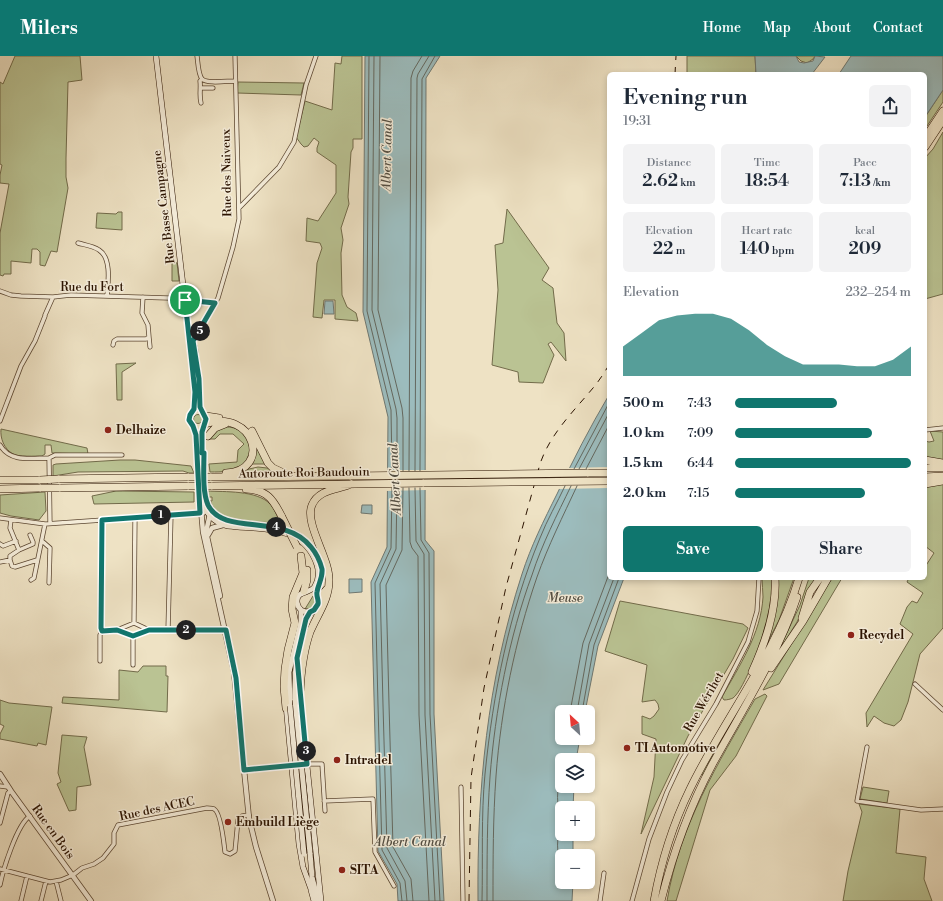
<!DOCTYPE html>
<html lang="en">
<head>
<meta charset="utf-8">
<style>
	:root { --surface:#fff; --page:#f2f2f3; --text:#1f2937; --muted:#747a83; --accent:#0f766e }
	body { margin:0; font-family:"Libre Bodoni",serif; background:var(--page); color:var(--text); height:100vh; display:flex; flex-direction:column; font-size:15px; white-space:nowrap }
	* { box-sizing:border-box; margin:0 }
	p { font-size:13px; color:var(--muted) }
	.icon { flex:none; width:22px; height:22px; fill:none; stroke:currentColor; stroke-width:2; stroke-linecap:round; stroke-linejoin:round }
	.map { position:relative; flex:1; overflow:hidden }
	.sheet { position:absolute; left:607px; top:16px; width:320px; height:508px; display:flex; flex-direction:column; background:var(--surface); border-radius:6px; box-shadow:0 2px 6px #0003 }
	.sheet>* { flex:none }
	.needle { width:26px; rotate:334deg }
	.buttons { position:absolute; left:555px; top:649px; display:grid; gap:8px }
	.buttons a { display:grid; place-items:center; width:40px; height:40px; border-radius:6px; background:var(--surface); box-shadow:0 2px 6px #0003; font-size:20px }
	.pin { position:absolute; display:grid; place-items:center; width:34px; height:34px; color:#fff; margin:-17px; border:2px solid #fff; border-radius:50%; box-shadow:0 1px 4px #0007 }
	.km { position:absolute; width:20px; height:20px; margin:-10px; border-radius:50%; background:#222; color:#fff; font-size:11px; line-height:20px; text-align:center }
	.round { display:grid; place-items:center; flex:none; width:42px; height:42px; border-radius:6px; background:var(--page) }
	.overview { display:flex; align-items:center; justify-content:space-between; height:68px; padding:0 16px }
	h1 { font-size:22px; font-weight:600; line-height:30px }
	.stats { display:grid; grid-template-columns:repeat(3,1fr); gap:6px; height:68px; padding:4px 16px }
	.stats div { display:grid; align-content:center; border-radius:6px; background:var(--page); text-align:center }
	.stats b { font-size:17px; font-weight:600 }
	.stats small { font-size:11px; font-weight:400 }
	.stats p { font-size:11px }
	.chart { height:112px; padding:8px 16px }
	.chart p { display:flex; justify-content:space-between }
	.chart svg { width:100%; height:72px; margin-top:4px; fill:var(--accent); opacity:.7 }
	.primary-button { display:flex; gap:8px; margin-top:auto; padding:8px 16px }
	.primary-button a { flex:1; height:46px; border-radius:6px; background:var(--accent); color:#fff; font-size:16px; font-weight:600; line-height:46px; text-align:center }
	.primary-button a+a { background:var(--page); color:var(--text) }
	ul { padding:0 16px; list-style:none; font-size:13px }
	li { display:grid; grid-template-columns:64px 48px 1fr; align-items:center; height:30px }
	li i { height:10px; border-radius:5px; background:var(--accent) }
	header { display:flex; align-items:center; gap:24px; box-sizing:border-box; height:56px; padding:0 20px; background:var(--accent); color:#fff }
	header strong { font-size:19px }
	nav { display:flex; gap:22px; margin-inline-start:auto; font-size:14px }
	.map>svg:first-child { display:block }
</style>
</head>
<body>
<header>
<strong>Milers</strong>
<nav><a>Home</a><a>Map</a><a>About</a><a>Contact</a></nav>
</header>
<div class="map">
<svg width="943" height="845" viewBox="0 0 943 845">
	<rect width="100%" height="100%" fill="#eee2c4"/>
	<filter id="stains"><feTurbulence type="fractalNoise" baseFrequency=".005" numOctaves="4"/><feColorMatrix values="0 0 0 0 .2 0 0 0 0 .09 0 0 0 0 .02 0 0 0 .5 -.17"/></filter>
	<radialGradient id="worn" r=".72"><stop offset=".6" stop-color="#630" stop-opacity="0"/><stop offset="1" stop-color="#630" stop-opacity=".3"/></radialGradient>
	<path fill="#bac393" stroke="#726b4a" d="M15,0H80L82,24L68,26L66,102V121L68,132L57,196L51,195L45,210L40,209V196L37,193H32L31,207L11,205V218H4L3,220L0,219V177L9,128L0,127V119L2,109L0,108V26L3,28Z
		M342,0H362V83H353V92L351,96L348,141L349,148L341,172L343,184L341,197L342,239L347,251L356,257L358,265L335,263V244H324L322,262L313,261L317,207L322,192L320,187L306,185L307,162L318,165L336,137V109L317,96V92L319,86L314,82L308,90L304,91L301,88L296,81L305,45L332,54L335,7L341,8Z
		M687,0H755L756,18H687Z
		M796,0H815L813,3L807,7L801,5Z
		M238,26L304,27L301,39L237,37Z
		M943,34V46L925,73V61Z
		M943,76V238L925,243V102L933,93Z
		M507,153L549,212L542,224L553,232L557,267L564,277L566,305L551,286L548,288L554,299L543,327L519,326L518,316L492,309L498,234L495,189L503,187Z
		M118,156H122V174L96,172L97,157L116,158Z
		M172,206L177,207L179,225H172Z
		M136,307L122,316V344H117L116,308Z
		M193.5 363a4.5 4.5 0 1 1 9 0a4.5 4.5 0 1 1-9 0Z
		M223,371C229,371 235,371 240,375C252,382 254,401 243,409C234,416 222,416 210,416L209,408L237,406L238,394L244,388L233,378H220L215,383H209L212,376Z
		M1,373L87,392L88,398L52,397L51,389H45V398L42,400C36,400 18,401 13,398C4,393 0,382 1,373Z
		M930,375L943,376V404L925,401V385L929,386L934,385Z
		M254,384L267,408H250Z
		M120,404H135L191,410L194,417H189L183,415L78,416L53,420V409L56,408Z
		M258,411L267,412L273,415L244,416L249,413Z
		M943,427V572L920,598L908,646L901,664L894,670L884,667L874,660L867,671L866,657L913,578L900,568L907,551L912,545L917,547L923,537L907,526L909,522H925V511L934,497L925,490V430Z
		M116,435L194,436V446L94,448L92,440Z
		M207,435C224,436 257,434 270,448C275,452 277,461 280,467L234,465C220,462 215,457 209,445H212V441H207Z
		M45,436L46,455L39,464L11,460L0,457V439Z
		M762,522H772C773,536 771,551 768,565C764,580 744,634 733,642C731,643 727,644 724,644L722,641C739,610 761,578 763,541C763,535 762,528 762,522Z
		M777,522H794L779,564L759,603Z
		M809,522H817L797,566L777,598L800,549Z
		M832,522H842L779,628L763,634Z
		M313,540L315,545C315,551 311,553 305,553Z
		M620,545L743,568L748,572L733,603L688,680L641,778L654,721L656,683L642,678V660L650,663L654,660L659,653L658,648L655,644L642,646L647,609L605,595Z
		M769,601L704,718L700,719Z
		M143,610H166V620H168L167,656L62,647L63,641L119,644V614L138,616Z
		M765,638L767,640L736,700L710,734L676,845H667C680,769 717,709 755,643Z
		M0,644L9,647L52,651L46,689L38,687L37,690L0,683V678L4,670L0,668Z
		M62,679L87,681L84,691L91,729L77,731L76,754L69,755L57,728L61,726L58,717Z
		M863,731L889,735L887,747L860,743Z
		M859,748L900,753L896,797L926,801L924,823L932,845H843L848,815L862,756Z"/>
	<path fill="#9cbcbd" stroke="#6f7872" d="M365,0H440L426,22L425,484L434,495V658L444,845H398L397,828L378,795L371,526L387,491L388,361L363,256Z
		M755,0H796L799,6L804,7L813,5L815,0L825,1L812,18H756Z
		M851,0H943V34L925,61V18H839Z
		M325,245H333L334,258H324Z
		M609,339V522H624L598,590L585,656H562V682H580L576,704H562V730H574L573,752H562V778H573V800H562V826H573L572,845H478C477,732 487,626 522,518C531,490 544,464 557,438C573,404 590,371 609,339Z
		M362,449H372V458L361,457Z
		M349,523H362V536L349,537Z"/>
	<path fill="#eee2c4" d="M609,411V432L557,433L567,412Z
		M386,414H426V434L386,435Z"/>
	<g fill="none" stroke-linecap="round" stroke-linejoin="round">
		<path stroke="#64685f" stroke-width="1" d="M369,0L367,255L391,354L392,415
			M374,0L372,254L396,353L397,362V415
			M380,0L378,254L402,352L403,362V415
			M574,413L609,347
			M579,413L609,357
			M586,413L609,369
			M409,415L411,22L413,15L422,0
			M415,415L417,22L418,18L429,0
			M420,415L422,23L435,0
			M392,432L391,492L375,527L378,649L382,794L400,827L402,845
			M397,432L396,493L380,528L383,649L387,792L405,825L407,845
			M403,432L402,494L386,529L389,648L393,791L411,823L413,845
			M409,432L410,486L412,492L418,500L419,659L429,845
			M415,432L416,485L424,498L425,659L435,845
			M420,432L421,484L429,497L430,658L440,845
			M570,656L583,587L609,518
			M577,656L589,588L614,522
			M582,656L594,589L619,522
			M562,721C556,731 556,752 562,761
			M562,769C556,777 556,801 562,810
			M482,845C483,803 481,760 485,718C493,638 509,556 540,482C547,464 557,447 565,430
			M487,845C487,803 487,762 490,721C495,655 509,581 532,519C542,488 557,459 571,430
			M493,845C493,803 493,762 496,720C501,653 515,585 537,521C548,490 563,460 577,430"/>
		<g stroke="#5c4732" stroke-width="5">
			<path id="minor" d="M197,0C198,6 198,18 202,23C207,28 227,25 234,25
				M201,32H213
				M201,47C199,39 201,33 200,25L202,23
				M239,152L279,111L294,86L306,29L316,0
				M78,187C85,189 93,190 99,194C112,202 108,228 107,240
				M0,235L11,239L21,240L53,241L71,239L168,242L194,246L215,247
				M45,259L53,241
				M149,281L150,291
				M193,285L218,242L233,191L239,163L235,0
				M113,289L114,285L117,283H146L149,281L148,269L142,257L143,241
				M0,365L21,310L35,285L45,260
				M925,374L943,372
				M0,389C10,407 32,402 49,402L50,468
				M49,402L55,399H122
				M0,462L45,468L204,457
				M102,464L100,569L102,575
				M42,485L50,492L49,527
				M0,488L3,490L16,485
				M19,494L33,488V486L30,479
				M10,504V500L19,494L10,472L11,464
				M0,506L10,504L12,510L15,511L37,504
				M31,524L34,522L45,468
				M134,567L135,461
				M117,574L133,580L149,574H226
				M168,574L171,459
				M102,575L117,574L134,567L149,574
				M100,605V579L102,575
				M133,609V580
				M915,628L943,654
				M867,691L857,745L921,754L943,753
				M307,708H322L325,755
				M0,730L8,731
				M461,731L463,845
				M324,745L373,743L375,796L394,830
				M0,767L8,737L11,735
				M0,813L50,826L61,824L73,819L82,812L94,808L103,802L114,788V777L118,769L207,752C209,752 213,752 214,753C221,756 224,788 225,796L230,798L235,795L238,764L242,760L249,759
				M56,825L61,845
				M0,829C3,814 17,768 30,760
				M21,845L27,820
				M41,845L46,825
				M600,845L604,817
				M632,845L649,783L667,736L682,704L716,648L748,586L757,555L759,522"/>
		</g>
		<g stroke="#5c4732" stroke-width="6">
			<path id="tertiary" d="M200,441L203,476L234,616L249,762L256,791L273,845
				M210,458L206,476L220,540
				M208,479L212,472L223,469
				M244,714L307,708
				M0,718L11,735L91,845"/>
		</g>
		<g stroke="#2b1301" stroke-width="6">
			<path id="secondary" d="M156,0L195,331C195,337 197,349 193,355C191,359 189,359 189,364L193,370L196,379L200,437C203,453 210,466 228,470C261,474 304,468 317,509C319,515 319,524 315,530C311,538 296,534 297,546C297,550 299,552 301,554C304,556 307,556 310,556
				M190,277L195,292L199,330L200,351L206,363L202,376L201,409
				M204,406C203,428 202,458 229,465C236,467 243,466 251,468
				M247,469C273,470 299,471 314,495C319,502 322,510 322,518C322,524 318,529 317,535C316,540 320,544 318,550C315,556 308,555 305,566C297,591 294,618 295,644
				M299,633L321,845
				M286,649L299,788L303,811L312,836
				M290,650L289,616L301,566V554
				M310,797L312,821L318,845
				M311,834L314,845"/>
		</g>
		<g stroke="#2b1301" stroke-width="8">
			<path id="motorway" d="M925,82L943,55
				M925,91L943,64
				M206,360L219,362
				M205,368C255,352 272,415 226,417
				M252,375L268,407L273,412L288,419
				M208,380L215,372L225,368
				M925,404L943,407
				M925,412H943
				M587,417H609
				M210,421L351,420
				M925,421L943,420
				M58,423L189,421
				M0,424H40
				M925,428L943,425
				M211,430L424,427
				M59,432L189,430
				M0,433L41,432
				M246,433C267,434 273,443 282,461
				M304,535L307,524V514
				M318,543L327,533
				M802,562L810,536L820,522
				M771,612L803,565L828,522
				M752,616C765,587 777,554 775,522
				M300,636C301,616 303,596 310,576C317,559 329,544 329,525C330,502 304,468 312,449C319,433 337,434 351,428
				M286,652L284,631L285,613L288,594L295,567L292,553L293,541L303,517L301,500
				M654,845C661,806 673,768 690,733C725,661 776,599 799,522
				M661,845C673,797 689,752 712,709C742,654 777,601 797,541"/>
		</g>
		<use href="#minor" stroke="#f4ecd9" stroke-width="3.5"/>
		<use href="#tertiary" stroke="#f4ecd9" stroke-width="4.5"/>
		<use href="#secondary" stroke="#f4ecd9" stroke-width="5"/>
		<use href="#motorway" stroke="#eee2c4" stroke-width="7"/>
		<path stroke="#2b1301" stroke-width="1" stroke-dasharray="7 7" stroke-linecap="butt" d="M675,18L676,0
			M469,845L471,722L484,632L506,531L540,408C550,378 573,356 593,332C599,325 604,317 609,309"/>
		<g stroke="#2b1301" stroke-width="6" stroke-linecap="butt">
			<path id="secondary-bridge" d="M295,644L310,797
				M290,650L304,798"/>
		</g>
		<g stroke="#2b1301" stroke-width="8" stroke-linecap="butt">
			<path id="motorway-bridge" d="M351,420L587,417
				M189,421H210
				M40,424L58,423
				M424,427L609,425
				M189,430H211
				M41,432H59
				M282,461L297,491"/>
		</g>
		<use href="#secondary-bridge" stroke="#f4ecd9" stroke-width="5"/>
		<use href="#motorway-bridge" stroke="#eee2c4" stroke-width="7"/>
	</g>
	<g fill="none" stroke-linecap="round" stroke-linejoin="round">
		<g stroke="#fff" stroke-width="8">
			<path id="route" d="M185,244L215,247L193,285L199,323L200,351L206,363L202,376V397H204C204,412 202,435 208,449C224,481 284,456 311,491C316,497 320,505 322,513C323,522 318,528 317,536C316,540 319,544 318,548L314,554L310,556L306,563L297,602L307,708L244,714L236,622L226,574H149L133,580L117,574L102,575L101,572L102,464L200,457L196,379L193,370L189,364L190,359L194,353L195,336Z"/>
		</g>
		<use href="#route" stroke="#0f766e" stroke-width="5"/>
	</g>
	<g fill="#8f2418" stroke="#f4ecd9" stroke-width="1.5">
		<circle cx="108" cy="374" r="4"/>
		<circle cx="851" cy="579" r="4"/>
		<circle cx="627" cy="692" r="4"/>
		<circle cx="337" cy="704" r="4"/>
		<circle cx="228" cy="766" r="4"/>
		<circle cx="342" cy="814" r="4"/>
	</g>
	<g text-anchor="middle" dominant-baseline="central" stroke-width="3" stroke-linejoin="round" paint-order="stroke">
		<g font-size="12" fill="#2b1301" stroke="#f4ecd9">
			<text transform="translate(227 117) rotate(-91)">Rue des Naiveux</text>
			<text transform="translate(164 151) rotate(-97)">Rue Basse Campagne</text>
			<text x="92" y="231">Rue du Fort</text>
			<text transform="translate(304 417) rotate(-1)">Autoroute Roi Baudouin</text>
			<text transform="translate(704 646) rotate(-60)">Rue Wérihet</text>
			<text transform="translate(157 753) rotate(-12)">Rue des ACEC</text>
			<text transform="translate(53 776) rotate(54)">Rue en Bois</text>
		</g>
		<g font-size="12" font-weight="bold" fill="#2b1301" stroke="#f4ecd9" text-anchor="start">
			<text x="116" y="374">Delhaize</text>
			<text x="859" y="579">Recydel</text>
			<text x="635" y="692">TI Automotive</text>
			<text x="345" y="704">Intradel</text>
			<text x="236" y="766">Embuild Liège</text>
			<text x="350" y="814">SITA</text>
		</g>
		<g font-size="13" font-style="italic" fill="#534e43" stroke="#f4ecd9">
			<text transform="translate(387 99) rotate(-89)">Albert Canal</text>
			<text transform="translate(395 423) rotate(-93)">Albert Canal</text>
			<text x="565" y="542">Meuse</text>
			<text x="410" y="786">Albert Canal</text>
		</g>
	</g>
	<rect width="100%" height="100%" filter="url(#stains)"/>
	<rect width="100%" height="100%" fill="url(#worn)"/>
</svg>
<div class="buttons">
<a><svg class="needle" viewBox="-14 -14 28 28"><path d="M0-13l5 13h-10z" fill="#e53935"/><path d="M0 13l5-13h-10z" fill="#747a83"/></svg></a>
<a><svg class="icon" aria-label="layers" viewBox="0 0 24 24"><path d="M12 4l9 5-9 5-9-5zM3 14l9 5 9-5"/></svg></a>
<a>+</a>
<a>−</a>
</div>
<div class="pin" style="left:185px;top:244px;background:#1e9e55"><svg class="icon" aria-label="arrive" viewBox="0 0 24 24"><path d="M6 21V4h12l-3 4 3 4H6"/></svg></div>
<b class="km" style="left:161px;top:459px">1</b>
<b class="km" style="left:186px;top:574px">2</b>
<b class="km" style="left:306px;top:695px">3</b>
<b class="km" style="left:276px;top:471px">4</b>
<b class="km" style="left:200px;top:275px">5</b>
<section class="sheet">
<div class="overview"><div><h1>Evening run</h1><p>19:31</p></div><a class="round"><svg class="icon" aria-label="share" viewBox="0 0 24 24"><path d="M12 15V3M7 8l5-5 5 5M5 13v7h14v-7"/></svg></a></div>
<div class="stats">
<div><p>Distance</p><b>2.62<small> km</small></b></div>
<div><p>Time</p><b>18:54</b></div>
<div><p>Pace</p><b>7:13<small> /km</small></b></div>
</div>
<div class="stats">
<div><p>Elevation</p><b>22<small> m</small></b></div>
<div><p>Heart rate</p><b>140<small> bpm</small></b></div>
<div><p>kcal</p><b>209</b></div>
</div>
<div class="chart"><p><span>Elevation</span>232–254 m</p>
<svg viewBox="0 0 160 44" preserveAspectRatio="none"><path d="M0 44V26L10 18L20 10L30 7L40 6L50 6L60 9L70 16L80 25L90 32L100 37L110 37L120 37L130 38L140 38L150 34L160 26V44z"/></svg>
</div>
<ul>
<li><b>500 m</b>7:43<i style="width:58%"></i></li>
<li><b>1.0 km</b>7:09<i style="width:78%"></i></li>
<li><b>1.5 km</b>6:44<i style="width:100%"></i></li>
<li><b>2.0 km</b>7:15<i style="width:74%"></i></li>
</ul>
<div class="primary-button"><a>Save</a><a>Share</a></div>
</section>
</div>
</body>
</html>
